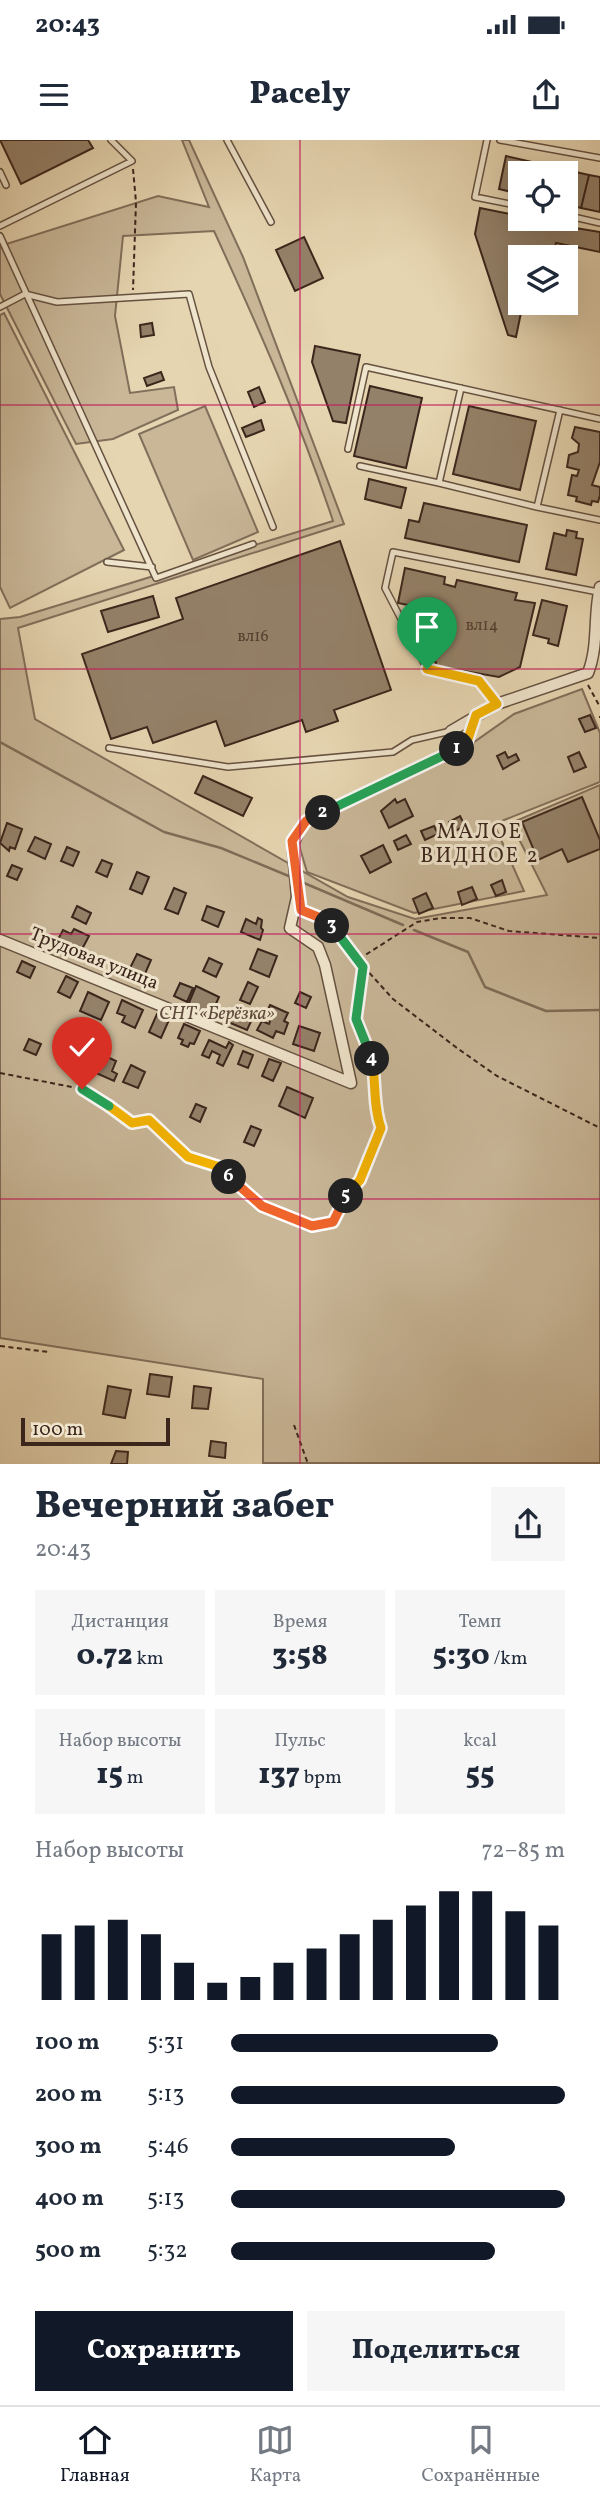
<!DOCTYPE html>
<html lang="ru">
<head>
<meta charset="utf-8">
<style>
	:root { --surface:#fff; --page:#f6f6f7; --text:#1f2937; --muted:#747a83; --line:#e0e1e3; --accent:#111827 }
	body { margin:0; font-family:Vollkorn,serif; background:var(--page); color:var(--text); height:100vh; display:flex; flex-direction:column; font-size:26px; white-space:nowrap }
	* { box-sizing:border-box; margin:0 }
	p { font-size:23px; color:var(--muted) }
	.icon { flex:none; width:38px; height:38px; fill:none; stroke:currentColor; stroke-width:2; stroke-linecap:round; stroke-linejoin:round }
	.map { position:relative; height:1324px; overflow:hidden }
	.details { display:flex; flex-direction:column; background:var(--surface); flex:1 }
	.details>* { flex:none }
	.buttons { position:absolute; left:508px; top:21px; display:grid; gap:14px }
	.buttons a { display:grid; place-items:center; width:70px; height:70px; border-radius:0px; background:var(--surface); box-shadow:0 7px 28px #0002; font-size:35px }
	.scale { position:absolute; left:21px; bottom:18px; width:149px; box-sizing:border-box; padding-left:7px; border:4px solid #3c261c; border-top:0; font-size:19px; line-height:24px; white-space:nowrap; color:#3c261c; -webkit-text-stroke:5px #efe4cc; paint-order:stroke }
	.pin { position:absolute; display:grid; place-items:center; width:60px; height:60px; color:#fff; margin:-72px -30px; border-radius:50% 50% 50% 0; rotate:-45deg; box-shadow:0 0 7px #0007 }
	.pin .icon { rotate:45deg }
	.km { position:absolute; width:35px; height:35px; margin:-18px; border-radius:50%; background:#222; color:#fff; font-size:19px; line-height:35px; text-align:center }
	.round { display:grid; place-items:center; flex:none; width:74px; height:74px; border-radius:0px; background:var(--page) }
	.overview { display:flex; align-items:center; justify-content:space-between; height:119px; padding:0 35px }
	h1 { font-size:38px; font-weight:800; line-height:52px }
	.stats { display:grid; grid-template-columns:repeat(3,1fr); gap:10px; height:119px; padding:7px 35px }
	.stats div { display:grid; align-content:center; border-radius:0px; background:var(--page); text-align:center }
	.stats b { font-size:30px; font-weight:800 }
	.stats small { font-size:19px; font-weight:400 }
	.stats p { font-size:19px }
	.chart { height:196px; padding:14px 35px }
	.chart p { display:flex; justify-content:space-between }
	.chart svg { width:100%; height:126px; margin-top:7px; stroke:var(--accent); stroke-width:6 }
	.button { display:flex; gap:14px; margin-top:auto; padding:14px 35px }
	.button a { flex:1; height:80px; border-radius:0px; background:var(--accent); color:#fff; font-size:28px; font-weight:800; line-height:80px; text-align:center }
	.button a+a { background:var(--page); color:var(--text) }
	ul { padding:0 35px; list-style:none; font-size:23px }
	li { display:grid; grid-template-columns:112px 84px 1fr; align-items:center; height:52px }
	li i { height:18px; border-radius:9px; background:var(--accent) }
	.status { display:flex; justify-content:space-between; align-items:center; height:49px; padding:0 35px; background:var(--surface); direction:ltr }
	.status svg { height:19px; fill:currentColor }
	header { display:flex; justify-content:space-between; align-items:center; height:91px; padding:0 35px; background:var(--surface); font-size:32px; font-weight:800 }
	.tab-bar { display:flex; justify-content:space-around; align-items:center; height:98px; border-top:2px solid var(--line); background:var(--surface); font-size:19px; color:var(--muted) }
	.tab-bar a { display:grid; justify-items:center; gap:4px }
	.tab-bar .active { color:var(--accent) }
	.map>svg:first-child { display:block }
</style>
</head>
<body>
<div class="status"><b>20:43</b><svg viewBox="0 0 49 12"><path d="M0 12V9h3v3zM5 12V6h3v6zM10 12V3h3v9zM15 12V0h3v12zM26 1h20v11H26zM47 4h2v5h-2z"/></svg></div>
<header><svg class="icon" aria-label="menu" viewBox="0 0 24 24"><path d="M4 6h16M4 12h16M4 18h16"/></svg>Pacely<svg class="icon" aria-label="share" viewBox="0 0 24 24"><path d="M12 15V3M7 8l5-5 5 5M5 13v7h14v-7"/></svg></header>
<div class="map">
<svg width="600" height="1324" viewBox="0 0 600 1324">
	<rect width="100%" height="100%" fill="#e6d5b1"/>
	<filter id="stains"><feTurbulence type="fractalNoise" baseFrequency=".00286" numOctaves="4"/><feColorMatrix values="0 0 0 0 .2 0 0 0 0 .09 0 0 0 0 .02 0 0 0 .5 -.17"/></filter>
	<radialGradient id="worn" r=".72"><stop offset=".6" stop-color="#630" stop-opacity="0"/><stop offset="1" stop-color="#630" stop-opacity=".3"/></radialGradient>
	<path fill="#c9b798" stroke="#826e5a" stroke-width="2" d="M182,0H189L243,117L344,384L18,488L35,579L348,757L415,779L547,755L511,683L600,645V1323H263V1239L0,1198V479L20,477L333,381C300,281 258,187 214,91L123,96L115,176L130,253L174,247L178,270L113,299L76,304L0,154V106L158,56L209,67Z
		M4,173L124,410L10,468L0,447V175Z
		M205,266L258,392L193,420L139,294Z
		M582,549L600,593V642L494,684L524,751L414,773L307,732L299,705L306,688L341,667L450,619L514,574Z"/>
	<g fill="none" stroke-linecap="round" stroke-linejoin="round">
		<path stroke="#7f6c57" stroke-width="2.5" d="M0,602L164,692L221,708L291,737
			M304,743L403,785
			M414,790L468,812L485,847L546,871L600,870"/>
	</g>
	<path fill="#948169" stroke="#3c261c" stroke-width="2" d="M0,0H88L93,8L21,44Z
		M506,16L589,35L581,68L565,64V33H520V54L499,49Z
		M589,35L600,37V72L581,68Z
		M480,68L520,76V79L600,92V112L556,103L553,115L533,111L532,117H520V163H523L516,197L508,195L475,94Z
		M304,97L323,138L295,151L276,110Z
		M152,183L154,195L141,197L140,185Z
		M315,206L360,215L346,283L333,281L312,222Z
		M161,232L164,240L147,246L144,238Z
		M370,246L422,258L406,328L354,316Z
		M259,247L265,262L254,267L248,252Z
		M469,266L536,281L520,350L453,334Z
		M261,280L264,290L246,297L242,288Z
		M575,287L600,292V322L592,345L600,347V355L598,362L592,361L591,365L576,361L577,357L568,355L572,335L577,336L579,330L567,327L569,315L578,312L579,304L572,298Z
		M369,339L406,348L401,368L365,359Z
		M424,363L527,385L519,422L405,398L409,380L419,382Z
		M567,390L577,392L576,398L583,399L576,435L546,429L554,393L566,396Z
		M340,401L391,550L334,570L338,581L306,592L302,580L225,606L216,581L153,603L147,587L111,599L82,514L183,479L176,458Z
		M405,428L445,437L444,444L455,447L457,440L517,453L515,460L535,463L520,527L499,537L435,526L436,522L428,521L430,508L424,507L427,492L433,493L435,480L407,473L408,465L398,463Z
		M153,456L159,477L108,492L101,471Z
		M542,460L567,466L558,506L548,503L549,499L533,495Z
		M590,575L596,588L585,592L579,579Z
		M505,612L508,618L516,614L519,620L503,629L497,616Z
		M579,612L586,627L574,632L568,617Z
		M203,636L252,658L243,676L195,653Z
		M582,657L600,700V709L568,722L562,709L538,720L522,682Z
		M395,659L397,663L405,659L413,676L389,688L381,671Z
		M460,676L465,686L453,692L449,682Z
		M7,683L22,689L15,709L10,707L9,711L0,703Z
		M434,686L438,694L425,700L421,691Z
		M406,695L411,704L398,710L394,701Z
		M35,697L51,704L45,719L28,711Z
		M383,705L391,722L370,733L361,716Z
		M67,707L79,712L73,726L61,721Z
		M102,720L112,724L107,737L96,732Z
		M12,725L22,729L17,740L7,736Z
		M137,732L149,737L142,754L130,749Z
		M502,740L506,752L496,756L491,745Z
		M472,747L477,759L462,765L458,752Z
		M174,748L186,753L178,774L165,769Z
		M426,753L433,768L419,774L413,759Z
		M77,766L91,773L86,784L72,777Z
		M207,766L224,772L218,787L202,780Z
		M258,778L262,780L261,788L263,790L260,800L241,792L246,779L256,784Z
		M74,789L89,796L80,813L55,805L63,790L71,794Z
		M258,809L277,816L269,837L250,829Z
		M137,814L151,820L141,843L126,836Z
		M209,818L222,824L216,837L203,831Z
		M22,821L35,827L30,838L17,832Z
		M66,836L78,842L70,858L58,852Z
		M248,842L258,847L250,864L240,860Z
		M180,843L193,848L187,862L174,856Z
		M196,846L219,857L211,875L188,865Z
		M88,852L109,862L101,880L80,871Z
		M300,852L311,857L306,868L295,863Z
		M122,860L143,870L135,888L122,882L125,876L117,873Z
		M270,865L288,873L284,881L288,883L284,894L276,891L273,898L257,890L262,881L269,884L272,876L266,874Z
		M236,867L254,875L247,890L228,882Z
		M157,874L169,880L161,898L149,892Z
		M184,884L200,891L194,904L190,903L188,907L181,904L183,900L178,898Z
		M299,886L320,893L314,911L293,904Z
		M29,899L41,904L36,915L24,910Z
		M209,900L226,908L229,902L233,905L223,926L217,923L220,915L212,911L209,918L202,915Z
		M243,911L253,915L248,928L238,924Z
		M103,915L116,921L112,931L117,934L114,941L87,929L90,922L98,926Z
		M269,919L281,923L273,941L262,936Z
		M131,925L145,932L138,948L123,942Z
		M287,947L313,958L305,978L279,966Z
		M196,964L206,968L200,982L190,977Z
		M251,986L261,990L254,1006L244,1002Z
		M150,1234L172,1237L169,1257L147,1254Z
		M108,1246L131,1250L125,1278L103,1274Z
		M194,1246L211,1248L208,1269L192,1268Z
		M211,1301L226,1303L225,1318L209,1316Z
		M116,1311L128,1312L127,1324H111Z"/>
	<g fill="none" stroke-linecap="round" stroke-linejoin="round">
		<g stroke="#665241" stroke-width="8">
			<path id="service" d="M227,0L271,82
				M487,0L475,57L520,66
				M500,0L600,18
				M0,32L6,45
				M565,75L600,83
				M0,86L132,21L111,0
				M0,96L156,438L253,404
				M0,167L25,154L57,162L189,154L209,227L273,387
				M461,248L439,343L537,367
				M560,270L537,367L600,380
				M348,309L366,227L600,279
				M360,326L439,343
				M107,422L152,427
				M497,564L479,541L427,529L385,448L393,412L598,452
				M109,608L228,627L393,612L412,600L451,591"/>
		</g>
		<g stroke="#665241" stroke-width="13">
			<path id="minor" d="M451,591L497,564L588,533C599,505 593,476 600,447
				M0,800L351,943L325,825L318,807L290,788L297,757L292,701L306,681L466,605L476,575"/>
		</g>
		<path stroke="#3c261c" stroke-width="2" stroke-dasharray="5 3.5" stroke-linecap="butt" d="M133,29L136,62L133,150
			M588,545L600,567
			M600,576V578
			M303,771L328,781L345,806L393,859L457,908L497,936L600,988
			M359,819L417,782L441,778H470L509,791L600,798
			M0,933L82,949L132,983L149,980L188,1017L223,1028C239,1054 279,1081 311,1086C317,1087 326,1083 333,1082L347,1053L360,1039L381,988L376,972L377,948L372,919L356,879L363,827
			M0,1206L49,1212
			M294,1285L308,1324"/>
		<use href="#service" stroke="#efe4cc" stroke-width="5"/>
		<use href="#minor" stroke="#efe4cc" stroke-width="10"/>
	</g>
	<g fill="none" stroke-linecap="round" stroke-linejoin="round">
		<g stroke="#fff" stroke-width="14">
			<path id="split-1" d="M427,529L479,541L497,564L476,575L466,605L457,609"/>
		</g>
		<g stroke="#fff" stroke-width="14">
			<path id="split-2" d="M323,673L457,609"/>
		</g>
		<g stroke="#fff" stroke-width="14">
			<path id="split-3" d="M323,673L306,681L292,701L301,770L328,781L332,786"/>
		</g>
		<g stroke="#fff" stroke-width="14">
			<path id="split-4" d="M332,786L363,827L356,879L372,919"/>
		</g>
		<g stroke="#fff" stroke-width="14">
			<path id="split-5" d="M346,1056L360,1040L381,988C373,966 376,942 372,919"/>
		</g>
		<g stroke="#fff" stroke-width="14">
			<path id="split-6" d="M229,1037L262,1066L312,1086L333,1082L346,1056"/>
		</g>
		<g stroke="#fff" stroke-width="14">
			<path id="split-7" d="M109,966L132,983L149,980L188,1017L223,1028L229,1037"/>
		</g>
		<g stroke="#fff" stroke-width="14">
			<path id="split-8" d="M82,949L109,966"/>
		</g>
		<use href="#split-1" stroke="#f5b400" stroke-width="9"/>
		<use href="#split-2" stroke="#22a559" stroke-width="9"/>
		<use href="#split-3" stroke="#f0652b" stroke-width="9"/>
		<use href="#split-4" stroke="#22a559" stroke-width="9"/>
		<use href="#split-5" stroke="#f5b400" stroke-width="9"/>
		<use href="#split-6" stroke="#f0652b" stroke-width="9"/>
		<use href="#split-7" stroke="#f5b400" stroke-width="9"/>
		<use href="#split-8" stroke="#22a559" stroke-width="9"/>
	</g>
	<path fill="none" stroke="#c2185b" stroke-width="2" stroke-opacity="0.55" d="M300,0V1324M0,265H600M0,529H600M0,794H600M0,1059H600"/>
	<g text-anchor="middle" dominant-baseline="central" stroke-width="6" stroke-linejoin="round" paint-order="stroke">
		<g font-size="16" fill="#523d2f">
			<text x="482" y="486">вл14</text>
			<text x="253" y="497">вл16</text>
		</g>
		<g font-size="19" fill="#3c261c" stroke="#efe4cc">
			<text transform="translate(94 819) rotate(22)">Трудовая улица</text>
		</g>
		<g font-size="19" font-style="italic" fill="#5f4a3b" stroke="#efe4cc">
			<text x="217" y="874">СНТ «Берёзка»</text>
		</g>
		<g font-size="21" letter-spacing="2" fill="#3c261c" stroke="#efe4cc">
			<text x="480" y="692">МАЛОЕ<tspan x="480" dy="24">ВИДНОЕ 2</tspan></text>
		</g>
	</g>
	<rect width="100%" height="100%" filter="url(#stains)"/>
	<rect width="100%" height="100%" fill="url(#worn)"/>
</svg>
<div class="buttons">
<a><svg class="icon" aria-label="locate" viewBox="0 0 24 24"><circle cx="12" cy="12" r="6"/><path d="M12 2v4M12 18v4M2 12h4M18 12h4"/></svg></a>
<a><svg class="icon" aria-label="layers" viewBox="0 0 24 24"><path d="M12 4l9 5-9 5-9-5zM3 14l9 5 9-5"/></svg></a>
</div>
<div class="scale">100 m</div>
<div class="pin" style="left:427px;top:529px;background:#1e9e55"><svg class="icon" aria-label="arrive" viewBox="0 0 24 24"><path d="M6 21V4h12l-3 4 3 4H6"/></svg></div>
<div class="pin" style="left:82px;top:949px;background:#d93025"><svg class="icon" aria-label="check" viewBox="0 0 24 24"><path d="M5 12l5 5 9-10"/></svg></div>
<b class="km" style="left:457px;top:609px">1</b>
<b class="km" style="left:323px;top:673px">2</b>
<b class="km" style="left:332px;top:786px">3</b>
<b class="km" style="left:372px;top:919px">4</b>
<b class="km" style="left:346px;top:1056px">5</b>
<b class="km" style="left:229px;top:1037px">6</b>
</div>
<section class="details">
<div class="overview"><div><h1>Вечерний забег</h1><p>20:43</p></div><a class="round"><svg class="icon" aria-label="share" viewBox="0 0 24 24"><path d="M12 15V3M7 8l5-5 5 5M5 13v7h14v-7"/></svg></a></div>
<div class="stats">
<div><p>Дистанция</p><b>0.72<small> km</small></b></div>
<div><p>Время</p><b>3:58</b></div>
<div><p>Темп</p><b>5:30<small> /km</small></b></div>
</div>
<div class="stats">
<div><p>Набор высоты</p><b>15<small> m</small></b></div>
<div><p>Пульс</p><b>137<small> bpm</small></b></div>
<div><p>kcal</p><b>55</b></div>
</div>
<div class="chart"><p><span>Набор высоты</span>72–85 m</p>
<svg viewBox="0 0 160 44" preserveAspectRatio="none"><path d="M5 44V21M15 44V18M25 44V16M35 44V21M45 44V31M55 44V38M65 44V36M75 44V31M85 44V26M95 44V21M105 44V16M115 44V11M125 44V6M135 44V6M145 44V13M155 44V18"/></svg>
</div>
<ul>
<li><b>100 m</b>5:31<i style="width:80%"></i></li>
<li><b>200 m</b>5:13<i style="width:100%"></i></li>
<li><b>300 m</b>5:46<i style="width:67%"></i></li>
<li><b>400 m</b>5:13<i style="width:100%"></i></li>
<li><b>500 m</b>5:32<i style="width:79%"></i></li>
</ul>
<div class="button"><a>Сохранить</a><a>Поделиться</a></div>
</section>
<nav class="tab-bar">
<a class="active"><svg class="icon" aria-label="home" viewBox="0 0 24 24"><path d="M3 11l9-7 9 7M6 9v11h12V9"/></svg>Главная</a>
<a><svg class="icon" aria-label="map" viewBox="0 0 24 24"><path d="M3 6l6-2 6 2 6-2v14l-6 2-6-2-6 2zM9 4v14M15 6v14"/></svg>Карта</a>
<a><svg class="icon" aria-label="saved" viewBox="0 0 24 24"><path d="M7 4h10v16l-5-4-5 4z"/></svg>Сохранённые</a>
</nav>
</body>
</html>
